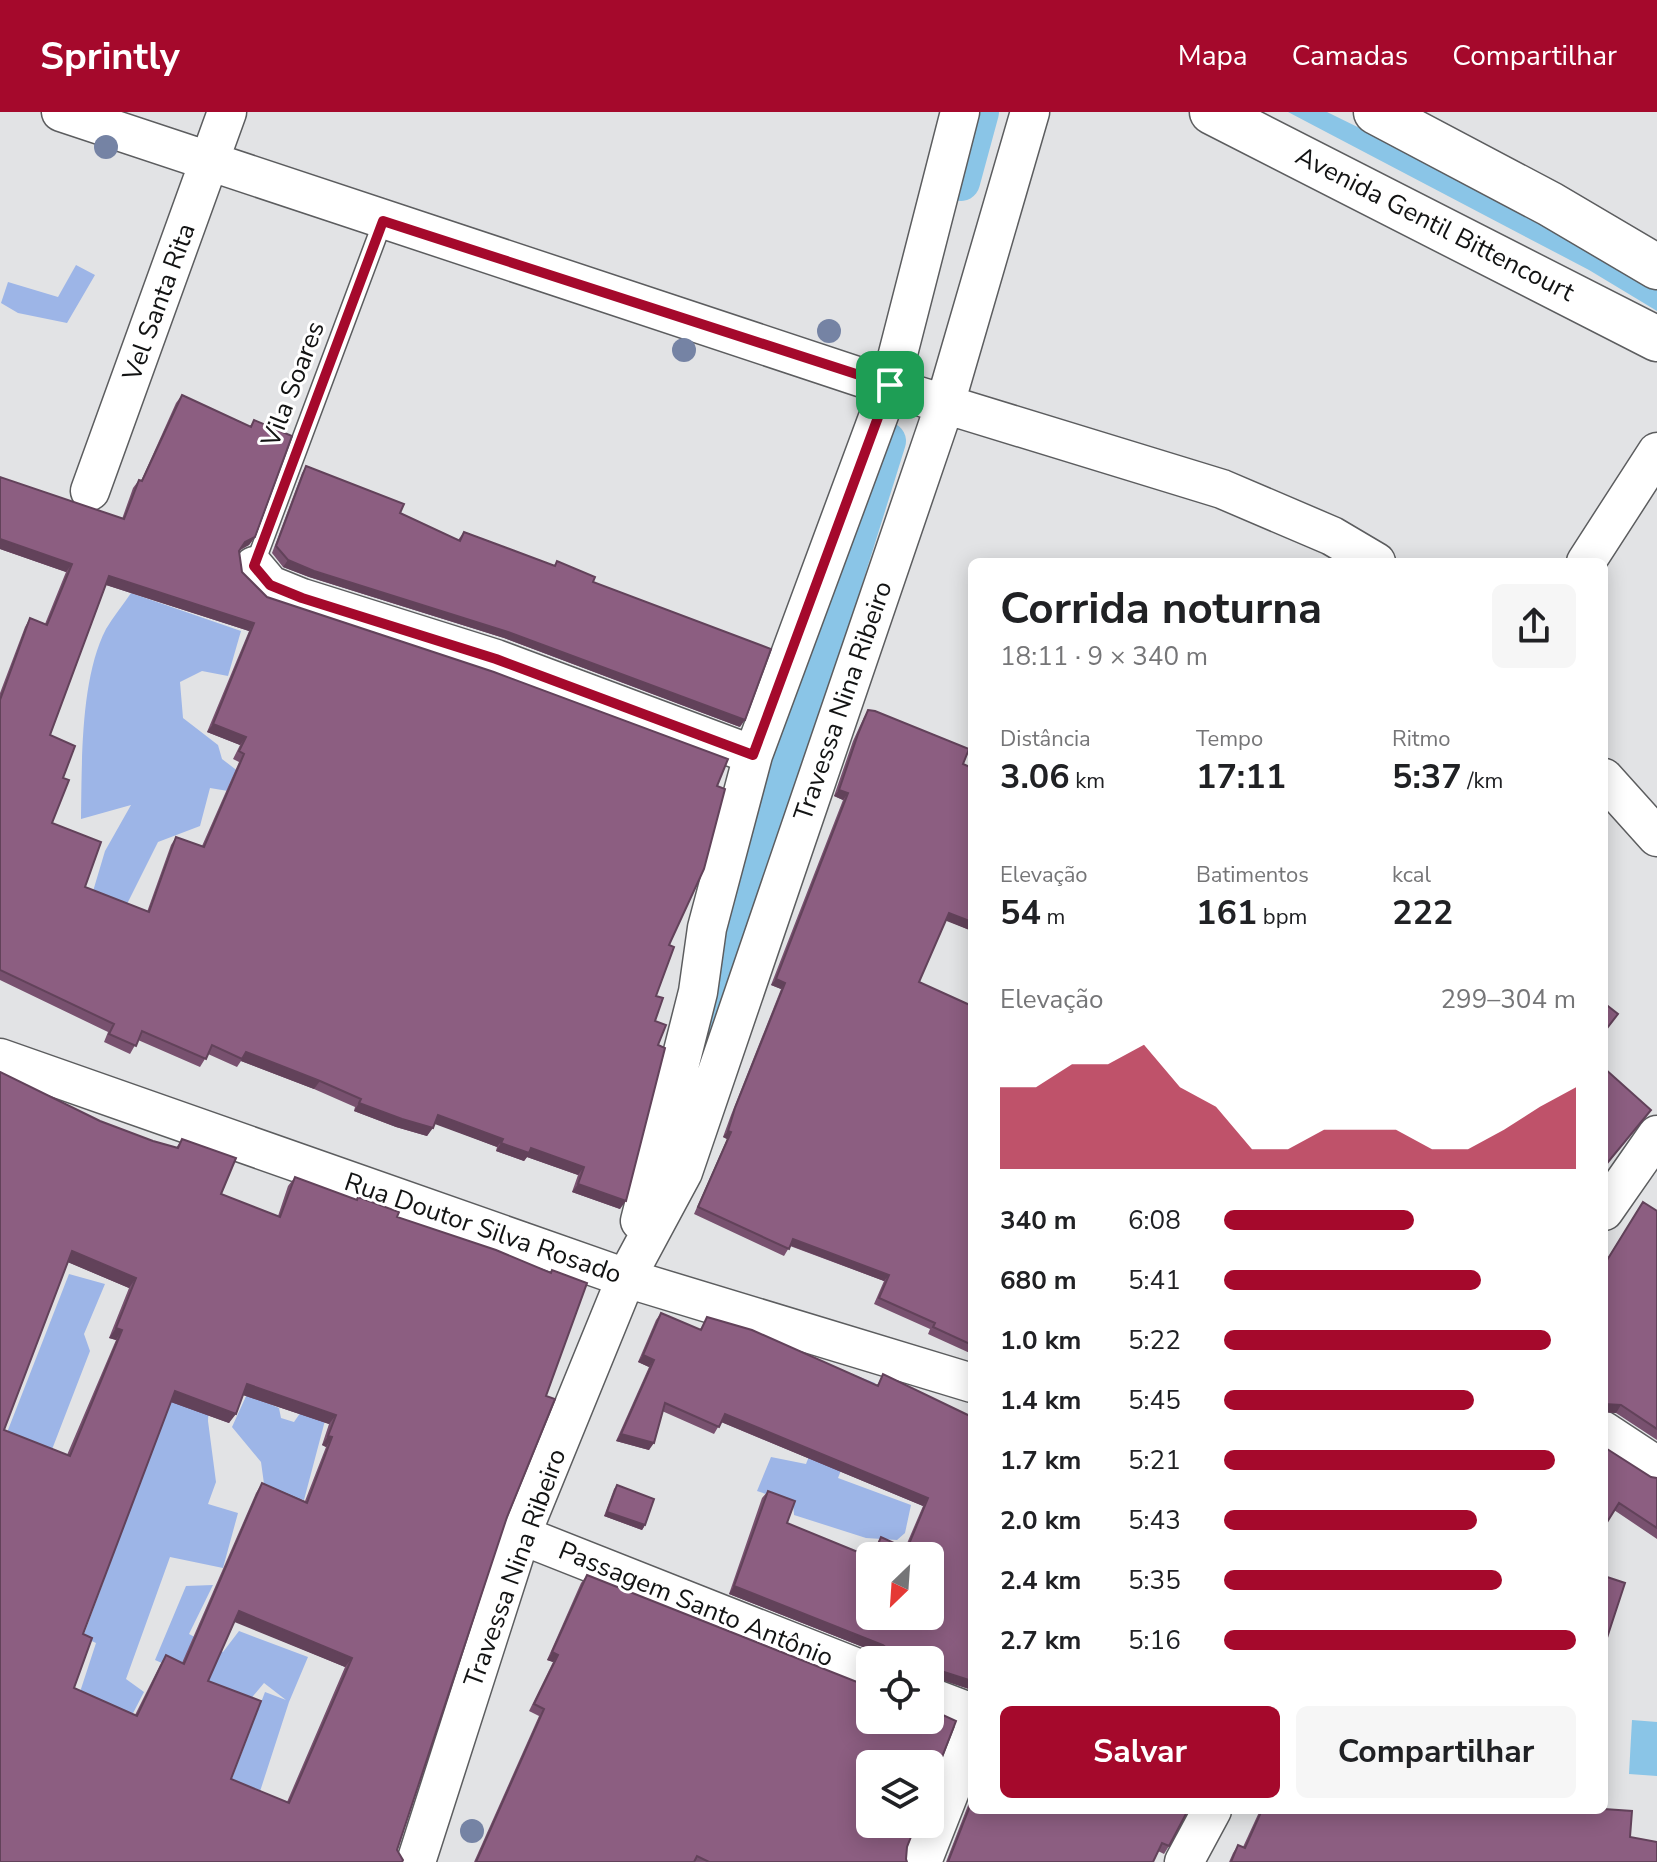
<!DOCTYPE html>
<html lang="pt">
<head>
<meta charset="utf-8">
<style>
	:root { --surface:#fff; --page:#f6f6f6; --text:#202124; --muted:#757577; --accent:#a5092c }
	body { margin:0; font-family:"Nunito Sans",sans-serif; background:var(--page); color:var(--text); height:100vh; display:flex; flex-direction:column; font-size:30px; white-space:nowrap }
	* { box-sizing:border-box; margin:0 }
	p { font-size:26px; color:var(--muted) }
	.icon { flex:none; width:44px; height:44px; fill:none; stroke:currentColor; stroke-width:2; stroke-linecap:round; stroke-linejoin:round }
	.map { position:relative; flex:1; overflow:hidden }
	.details { position:absolute; left:968px; top:446px; width:640px; height:1256px; display:flex; flex-direction:column; background:var(--surface); border-radius:12px; box-shadow:0 4px 20px #0003 }
	.details>* { flex:none }
	.needle { width:52px; rotate:205deg }
	.fabs { position:absolute; left:856px; top:1430px; display:grid; gap:16px }
	.fabs a { display:grid; place-items:center; width:88px; height:88px; border-radius:12px; background:var(--surface); box-shadow:0 4px 20px #0003; font-size:40px }
	.pin { position:absolute; display:grid; place-items:center; width:68px; height:68px; color:#fff; margin:-34px; border-radius:16px; box-shadow:0 4px 12px #0006 }
	.round { display:grid; place-items:center; flex:none; width:84px; height:84px; border-radius:12px; background:var(--page) }
	.headline { display:flex; align-items:center; justify-content:space-between; height:136px; padding:0 32px }
	h1 { font-size:44px; font-weight:700; line-height:60px }
	.figures { display:grid; grid-template-columns:repeat(3,1fr); gap:12px; height:136px; padding:8px 32px }
	.figures div { display:grid; align-content:center }
	.figures b { font-size:34px; font-weight:700 }
	.figures small { font-size:22px; font-weight:400 }
	.figures p { font-size:22px }
	.chart { height:224px; padding:16px 32px }
	.chart p { display:flex; justify-content:space-between }
	.chart svg { width:100%; height:144px; margin-top:8px; fill:var(--accent); opacity:.7 }
	.button { display:flex; gap:16px; margin-top:auto; padding:16px 32px }
	.button a { flex:1; height:92px; border-radius:12px; background:var(--accent); color:#fff; font-size:32px; font-weight:700; line-height:92px; text-align:center }
	.button a+a { background:var(--page); color:var(--text) }
	ul { padding:0 32px; list-style:none; font-size:26px }
	li { display:grid; grid-template-columns:128px 96px 1fr; align-items:center; height:60px }
	li i { height:20px; border-radius:10px; background:var(--accent) }
	header { display:flex; align-items:center; gap:48px; box-sizing:border-box; height:112px; padding:0 40px; background:var(--accent); color:#fff }
	header strong { font-size:38px }
	nav { display:flex; gap:44px; margin-inline-start:auto; font-size:28px }
	.map>svg:first-child { display:block }
</style>
</head>
<body>
<header>
<strong>Sprintly</strong>
<nav><a>Mapa</a><a>Camadas</a><a>Compartilhar</a></nav>
</header>
<div class="map">
<svg width="1657" height="1750" viewBox="0 0 1657 1750">
	<rect width="100%" height="100%" fill="#e2e3e5"/>
	<path fill="#9db5e7" d="M76,153L95,163L67,211L18,201L1,191L8,170L58,185Z
		M131,481L241,519L228,564L202,559L180,570L183,606L218,633L222,647L239,660L234,680L210,676L200,714L158,730L126,794L91,786L105,739L131,693L81,707C82,652 80,567 106,517C113,505 123,493 131,481Z
		M69,1162L105,1172L84,1222L90,1239L51,1340L6,1323Z
		M192,1230L210,1265L208,1309L216,1370L208,1392L238,1401L223,1456L170,1445L126,1567L144,1580L129,1609L79,1583L96,1531L83,1525Z
		M842,1258L875,1271L838,1366L911,1393L905,1421L897,1428L866,1426L794,1403L793,1391L757,1379L771,1345L806,1352Z
		M247,1282L279,1296L281,1306L294,1310L305,1294L327,1301L304,1388L265,1379L261,1350L232,1315Z
		M213,1473L189,1522L223,1540L239,1519L308,1545L289,1590L241,1738L207,1732L265,1580L286,1588L264,1571L249,1589L155,1548L186,1474Z"/>
	<path fill="#8ac5e7" d="M1288,0H1327L1510,90L1657,174V199L1589,158Z
		M1632,1608L1657,1610V1664L1629,1662Z"/>
	<g fill="none" stroke-linecap="round" stroke-linejoin="round">
		<path stroke="#8ac5e7" stroke-width="38" d="M961,70L980,0
			M704,915L887,329"/>
		<g stroke="#5c5d5f" stroke-width="21">
			<path id="service" d="M254,454L383,109"/>
		</g>
		<g stroke="#5c5d5f" stroke-width="41">
			<path id="minor" d="M61,0L902,279L1222,377L1332,424L1376,450
				M90,379L227,0
				M1586,450L1657,340
				M254,454L270,473L302,486L496,547L753,643
				M1604,666L1657,725
				M0,946L626,1166L972,1271
				M1604,1099L1657,1023
				M640,1109L698,880L707,816L753,643L890,273L960,0
				M1604,1319L1657,1354
				M521,1423L870,1561
				M930,1585L972,1601
				M416,1750L521,1423L626,1166L683,1060L945,292L1030,0
				M922,1750L972,1623
				M1184,1750L1212,1698"/>
		</g>
		<g stroke="#5c5d5f" stroke-width="47">
			<path id="tertiary" d="M1212,0L1657,227
				M1376,0L1550,92L1657,155"/>
		</g>
		<use href="#service" stroke="#fff" stroke-width="18"/>
		<use href="#minor" stroke="#fff" stroke-width="38"/>
		<use href="#tertiary" stroke="#fff" stroke-width="44"/>
	</g>
	<g fill="#7583a4">
		<circle cx="106" cy="35" r="12"/>
		<circle cx="829" cy="219" r="12"/>
		<circle cx="684" cy="238" r="12"/>
		<circle cx="472" cy="1719" r="12"/>
	</g>
	<path fill="#78516f" fill-rule="evenodd" d="M182,283L250,315L254,308L255,425L249,433L239,439L242,460L267,485L717,674L669,833L656,884L655,909L658,933L620,1097L572,1080L578,1063L527,1045L524,1049L496,1039L497,1035L435,1011L427,1024L396,1015L354,999L355,995L314,977L241,949L237,955L208,942L200,955L138,928L130,942L104,930L108,920L0,868V581L25,515L30,506L45,512L66,460L0,437V365L122,407L133,376L139,368L141,369L176,291ZM106,473L249,519L207,620L240,633L233,647L239,650L202,734L176,725L171,733L147,800L85,775L52,711L63,666L50,623Z
		M306,354L400,401L458,428L464,420L554,454L557,449L593,470L740,615L504,526L309,465L283,455L272,441L302,361Z
		M868,598L963,652L972,819L946,808L919,870L972,894V1242L928,1222L930,1217L874,1192L884,1169L790,1134L784,1144L694,1102L727,1027L723,1025L731,1003L781,877L771,873L843,688L834,684L853,629L864,605Z
		M0,960L100,1009L153,1029L176,1036L182,1027L221,1082L278,1104L288,1074L295,1065L356,1088L358,1085L397,1105L550,1161L552,1158L546,1284L507,1405L397,1738L0,1750ZM68,1150L129,1176L109,1226L116,1228L67,1343L4,1318ZM243,1283L329,1312L322,1333L326,1335L305,1389L262,1371L256,1381L182,1551L166,1543L160,1553L135,1603L74,1576L83,1522L171,1290L229,1311ZM235,1509L345,1555L287,1690L231,1667L208,1569Z
		M1643,1090L1657,1099V1328L1616,1301L1604,1300V1152Z
		M661,1201L700,1218L707,1205L877,1274L883,1262L972,1305V1578L930,1564V1548H888L878,1541L729,1482L762,1386L768,1379L787,1411L870,1504L930,1444H871L876,1433L881,1425L905,1436L923,1394L721,1310L714,1322L662,1299L649,1338L616,1329L649,1255L638,1250L656,1208Z
		M1604,1335L1651,1365L1657,1366V1427L1614,1398Z
		M617,1373L645,1413L642,1418L604,1404L614,1377Z
		M587,1463L867,1574L907,1735L906,1747L907,1750H474L539,1604L529,1599L553,1550L547,1548L581,1471Z
		M972,1683V1698H1187L1169,1734L1164,1742L1158,1739L1153,1750H946Z
		M1260,1698H1604L1630,1725L1657,1750H1229L1233,1741L1238,1733L1243,1735Z"/>
	<path fill="#62425a" d="M255,425L249,433L239,438L245,430Z
		M0,427L72,452L66,460L0,437Z
		M288,448L508,520L745,608L740,615L504,526L309,465L283,455Z
		M109,464L254,511L249,519L103,472Z
		M213,612L246,625L240,633L207,620Z
		M839,678L848,681L843,688L834,684Z
		M949,801L972,810V819L944,808Z
		M776,867L785,871L781,877L771,873Z
		M246,940L320,969L314,977L241,949Z
		M359,991L433,1016L427,1024L396,1015L354,999Z
		M438,1003L503,1027L497,1035L432,1011Z
		M728,1019L731,1020L727,1027L723,1025Z
		M501,1031L531,1036L584,1055L578,1063L527,1045L524,1049L496,1039Z
		M578,1072L626,1089L620,1097L572,1080Z
		M793,1127L889,1163L884,1169L789,1133Z
		M72,1139L136,1166L129,1176L65,1149Z
		M116,1216L122,1218L116,1228L109,1226Z
		M643,1243L654,1248L649,1255L638,1250Z
		M247,1272L336,1303L329,1312L240,1282Z
		M175,1279L236,1302L229,1311L168,1289Z
		M1604,1292L1621,1293L1616,1301L1604,1300Z
		M725,1302L928,1386L923,1394L719,1309Z
		M621,1322L654,1331L649,1338L616,1329Z
		M328,1324L332,1325L326,1335L322,1333Z
		M607,1400L645,1413L642,1418L604,1404Z
		M734,1474L883,1533L878,1541L729,1482Z
		M239,1499L352,1546L345,1555L232,1509Z
		M552,1540L558,1543L553,1550L547,1548Z
		M932,1556L972,1569V1578L930,1564V1557Z"/>
	<path fill="#8c5e81" stroke="#62425a" stroke-width="2" fill-rule="evenodd" d="M182,283L251,315L254,308L292,324L255,425L245,430L239,439L242,460L267,485L494,560L728,647L717,674L725,677L704,757L669,833L674,835L656,884L663,886L655,909L666,913L658,933L665,936L626,1089L578,1072L584,1055L531,1036L529,1041L501,1031L503,1027L438,1003L433,1016L402,1007L359,991L361,987L320,969L246,940L242,947L212,933L206,947L142,919L136,934L109,922L114,912L0,858V588L30,506L47,513L72,452L0,427V365L124,407L139,368L142,369ZM109,464L254,511L213,612L246,625L239,639L244,642L204,735L176,725L149,800L85,775L101,730L52,711L69,668L63,666L75,634L50,623Z
		M306,354L404,392L400,401L460,429L464,420L555,454L557,449L595,465L593,470L771,537L745,608L508,520L314,459L288,448L276,434Z
		M868,598L875,599L969,637L963,652L972,656V810L949,801L919,870L972,894V1233L933,1215L935,1211L879,1186L889,1163L793,1127L789,1137L698,1095L731,1020L728,1019L735,996L785,871L776,867L848,681L839,678L858,622Z
		M1604,891L1618,902L1604,920Z
		M1604,956L1651,998L1604,1055Z
		M0,960L100,1009L153,1029L178,1036L182,1027L236,1046L221,1082L280,1105L295,1065L357,1088L358,1085L399,1100L397,1105L496,1138L551,1161L552,1158L587,1171L546,1284L555,1287L507,1405L397,1738L403,1748L402,1750H0ZM72,1139L136,1166L116,1216L122,1218L70,1344L4,1318ZM247,1272L336,1303L328,1324L332,1325L307,1391L262,1371L184,1552L166,1543L137,1604L74,1576L92,1526L83,1522L175,1279L236,1302ZM239,1499L352,1546L289,1691L231,1667L261,1589L208,1569Z
		M1643,1090L1657,1099V1317L1621,1293L1604,1292V1153Z
		M661,1201L701,1218L707,1205L752,1218L878,1274L883,1262L972,1305V1569L932,1556L930,1557V1548H894L893,1541L883,1533L734,1474L768,1379L795,1389L787,1411L870,1445V1504H930V1444H873L881,1425L907,1437L928,1386L725,1302L719,1315L665,1291L654,1331L621,1322L654,1248L643,1243Z
		M1604,1335L1651,1365L1657,1366V1416L1619,1391L1604,1415Z
		M617,1373L654,1387L645,1413L607,1400Z
		M587,1463L867,1574H870V1608H930V1597L956,1609L930,1676V1652H870V1712H916L907,1735L906,1747L907,1750H709L697,1744L694,1750H476L544,1597L534,1592L558,1543L552,1540Z
		M1604,1464L1625,1471L1604,1535Z
		M972,1689V1698H1188L1169,1734L1162,1731L1153,1750H948Z
		M1604,1697L1632,1699L1630,1725L1657,1730V1750H1231L1238,1733L1245,1736L1262,1698H1604Z"/>
	<g fill="none" stroke-linecap="round" stroke-linejoin="round">
		<g stroke="#fff" stroke-width="16">
			<path id="route" d="M383,109L890,273L753,643L496,547L302,486L270,473L254,454Z"/>
		</g>
		<use href="#route" stroke="#a5092c" stroke-width="10"/>
	</g>
	<g text-anchor="middle" dominant-baseline="central" stroke-width="6" stroke-linejoin="round" paint-order="stroke">
		<g font-size="26" fill="#121313" stroke="#fff">
			<text transform="translate(1435 112) rotate(27)">Avenida Gentil Bittencourt</text>
			<text transform="translate(159 190) rotate(-70)">Vel Santa Rita</text>
			<text transform="translate(293 272) rotate(-69)">Vila Soares</text>
			<text transform="translate(843 589) rotate(-71)">Travessa Nina Ribeiro</text>
			<text transform="translate(483 1116) rotate(19)">Rua Doutor Silva Rosado</text>
			<text transform="translate(515 1456) rotate(-70)">Travessa Nina Ribeiro</text>
			<text transform="translate(696 1492) rotate(22)">Passagem Santo Antônio</text>
		</g>
	</g>
</svg>
<div class="fabs">
<a><svg class="needle" viewBox="-14 -14 28 28"><path d="M0-13l5 13h-10z" fill="#e53935"/><path d="M0 13l5-13h-10z" fill="#757577"/></svg></a>
<a><svg class="icon" aria-label="locate" viewBox="0 0 24 24"><circle cx="12" cy="12" r="6"/><path d="M12 2v4M12 18v4M2 12h4M18 12h4"/></svg></a>
<a><svg class="icon" aria-label="layers" viewBox="0 0 24 24"><path d="M12 4l9 5-9 5-9-5zM3 14l9 5 9-5"/></svg></a>
</div>
<div class="pin" style="left:890px;top:273px;background:#1e9e55"><svg class="icon" aria-label="arrive" viewBox="0 0 24 24"><path d="M6 21V4h12l-3 4 3 4H6"/></svg></div>
<section class="details">
<div class="headline"><div><h1>Corrida noturna</h1><p>18:11 · 9 × 340 m</p></div><a class="round"><svg class="icon" aria-label="share" viewBox="0 0 24 24"><path d="M12 15V3M7 8l5-5 5 5M5 13v7h14v-7"/></svg></a></div>
<div class="figures">
<div><p>Distância</p><b>3.06<small> km</small></b></div>
<div><p>Tempo</p><b>17:11</b></div>
<div><p>Ritmo</p><b>5:37<small> /km</small></b></div>
</div>
<div class="figures">
<div><p>Elevação</p><b>54<small> m</small></b></div>
<div><p>Batimentos</p><b>161<small> bpm</small></b></div>
<div><p>kcal</p><b>222</b></div>
</div>
<div class="chart"><p><span>Elevação</span>299–304 m</p>
<svg viewBox="0 0 160 44" preserveAspectRatio="none"><path d="M0 44V19L10 19L20 12L30 12L40 6L50 19L60 25L70 38L80 38L90 32L100 32L110 32L120 38L130 38L140 32L150 25L160 19V44z"/></svg>
</div>
<ul>
<li><b>340 m</b>6:08<i style="width:54%"></i></li>
<li><b>680 m</b>5:41<i style="width:73%"></i></li>
<li><b>1.0 km</b>5:22<i style="width:93%"></i></li>
<li><b>1.4 km</b>5:45<i style="width:71%"></i></li>
<li><b>1.7 km</b>5:21<i style="width:94%"></i></li>
<li><b>2.0 km</b>5:43<i style="width:72%"></i></li>
<li><b>2.4 km</b>5:35<i style="width:79%"></i></li>
<li><b>2.7 km</b>5:16<i style="width:100%"></i></li>
</ul>
<div class="button"><a>Salvar</a><a>Compartilhar</a></div>
</section>
</div>
</body>
</html>
